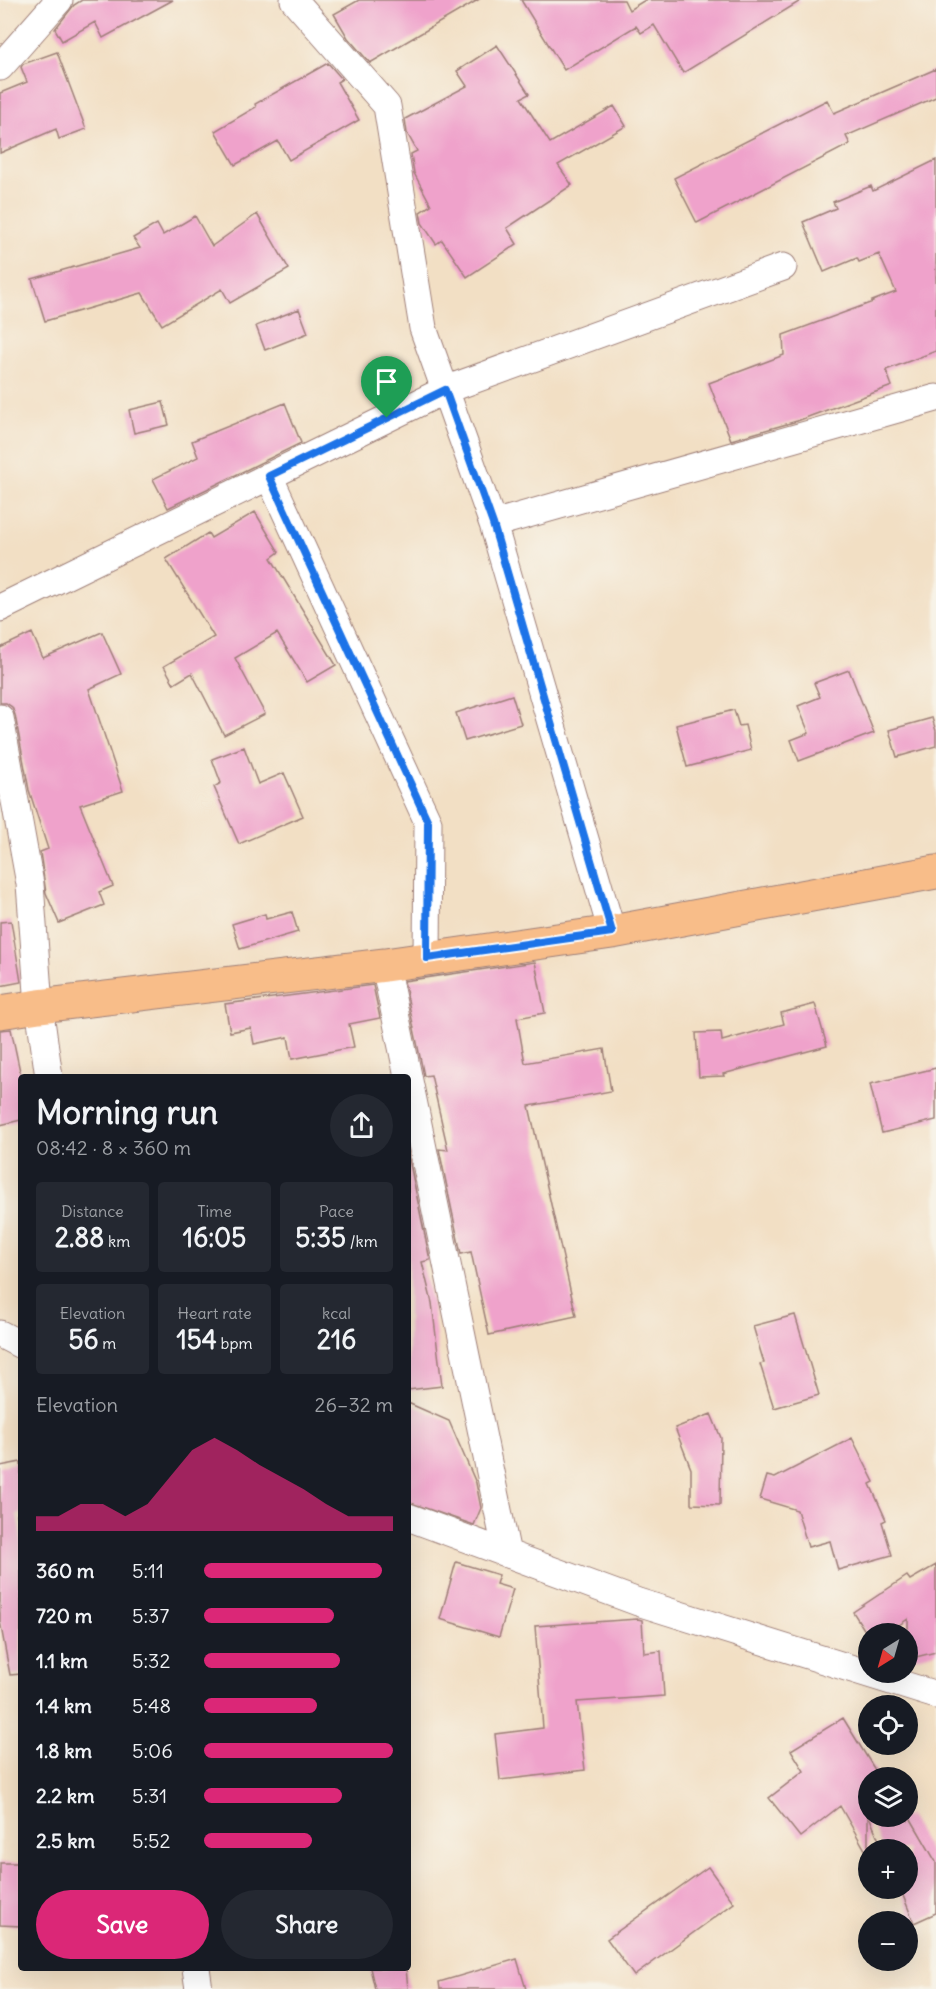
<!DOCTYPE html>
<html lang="en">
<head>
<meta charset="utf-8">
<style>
	:root { --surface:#171b24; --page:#242831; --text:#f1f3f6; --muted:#9ea1a6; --accent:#db2777 }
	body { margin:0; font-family:Delius,sans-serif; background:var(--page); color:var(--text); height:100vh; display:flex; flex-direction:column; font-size:22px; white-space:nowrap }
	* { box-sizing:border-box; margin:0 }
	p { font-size:20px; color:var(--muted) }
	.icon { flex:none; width:33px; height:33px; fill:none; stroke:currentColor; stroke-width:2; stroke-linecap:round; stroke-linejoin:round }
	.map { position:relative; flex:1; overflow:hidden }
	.drawer { position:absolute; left:18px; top:1074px; width:393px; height:897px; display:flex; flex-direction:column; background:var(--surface); border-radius:6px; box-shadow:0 6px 24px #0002 }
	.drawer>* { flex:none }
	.needle { width:39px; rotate:217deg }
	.fabs { position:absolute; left:858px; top:1623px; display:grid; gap:12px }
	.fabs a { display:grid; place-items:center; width:60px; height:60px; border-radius:50%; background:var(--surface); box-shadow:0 6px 24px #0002; font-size:30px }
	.pin { position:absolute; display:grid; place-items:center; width:51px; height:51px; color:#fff; margin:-62px -26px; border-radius:50% 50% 50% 0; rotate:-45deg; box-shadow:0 0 6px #0007 }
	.pin .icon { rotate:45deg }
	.round { display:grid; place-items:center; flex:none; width:63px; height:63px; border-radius:32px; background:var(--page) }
	.headline { display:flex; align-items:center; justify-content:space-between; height:102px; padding:0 18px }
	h1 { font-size:33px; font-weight:700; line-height:45px }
	.figures { display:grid; grid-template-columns:repeat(3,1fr); gap:9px; height:102px; padding:6px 18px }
	.figures div { display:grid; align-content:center; border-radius:6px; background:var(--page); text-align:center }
	.figures b { font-size:26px; font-weight:700 }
	.figures small { font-size:16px; font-weight:400 }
	.figures p { font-size:16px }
	.chart { height:168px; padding:12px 18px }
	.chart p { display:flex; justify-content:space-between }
	.chart svg { width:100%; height:108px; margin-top:6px; fill:var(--accent); opacity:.7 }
	.action { display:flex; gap:12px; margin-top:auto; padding:12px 18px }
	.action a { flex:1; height:69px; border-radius:36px; background:var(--accent); color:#fff; font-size:24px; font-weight:700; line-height:69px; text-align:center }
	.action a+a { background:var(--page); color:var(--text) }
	ul { padding:0 18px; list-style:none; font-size:20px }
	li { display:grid; grid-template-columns:96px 72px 1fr; align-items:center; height:45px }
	li i { height:15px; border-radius:8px; background:var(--accent) }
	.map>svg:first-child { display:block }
</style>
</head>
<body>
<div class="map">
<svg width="936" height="1989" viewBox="0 0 936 1989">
	<rect width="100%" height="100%" fill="#f7f3e8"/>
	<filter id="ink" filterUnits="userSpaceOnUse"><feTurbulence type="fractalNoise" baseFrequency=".0167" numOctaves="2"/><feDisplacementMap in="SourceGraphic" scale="12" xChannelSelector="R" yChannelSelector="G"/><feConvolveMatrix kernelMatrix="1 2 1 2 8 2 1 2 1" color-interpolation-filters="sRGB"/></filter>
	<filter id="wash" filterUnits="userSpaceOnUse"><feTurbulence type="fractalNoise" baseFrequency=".008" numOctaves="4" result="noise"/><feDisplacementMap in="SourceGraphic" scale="24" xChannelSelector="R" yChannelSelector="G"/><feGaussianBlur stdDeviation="1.35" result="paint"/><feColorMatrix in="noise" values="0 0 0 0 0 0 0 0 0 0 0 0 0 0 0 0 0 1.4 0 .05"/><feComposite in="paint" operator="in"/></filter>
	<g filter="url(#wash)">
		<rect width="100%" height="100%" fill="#f2dfc4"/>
		<g id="blocks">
			<path fill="#efa2cb" d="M82,0H173L103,38L95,22L62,41L55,29L74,5Z
				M359,0H478L370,63L348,38L334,14Z
				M521,0H624L629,10L645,0H802L683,73L654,25L641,33L636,26L564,70Z
				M497,45L529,94L521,98L550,143L614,106L626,126L558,165L572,185L507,228L517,244L467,277L442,240L436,244L422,223L420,212L431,205L414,173L411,154L417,151L407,133L405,119L467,86L457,71Z
				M57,52L86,129L59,139L56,129L0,153V93L27,82L21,67L23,64Z
				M328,63L342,79L337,82L359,120L289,160L278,141L235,165L215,131L256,107L255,104Z
				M936,69V97L846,136L850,144L697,223L674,178L827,100L834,113Z
				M936,160V351L886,370L892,386L797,421L731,440L709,383L784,355L783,335L873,302L872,301L896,292L879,254L859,262L857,258L824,272L803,222L836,208L833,202L871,186L873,191Z
				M257,214L289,269L230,303L222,289L162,325L142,293L45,321L32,279L140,248L133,238L157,224L163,235L195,216L212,246Z
				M299,309L308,333L265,350L256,326Z
				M163,402L169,425L134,433L129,410Z
				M285,403L301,443L168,508L153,479L198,457L192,441Z
				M255,512L279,552L271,558L336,665L307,682L277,633L235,658L265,714L224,735L192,673L174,684L164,666L214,637L166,559L208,533L211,538Z
				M102,632L121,674L89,689L123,791L80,805L113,886L99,892L104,905L59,923L46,893L40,852L48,849L29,790L15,715L12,707L6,703H0V648L32,633L43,658Z
				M849,670L874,733L799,761L791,740L809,733L798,706L820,697L814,683Z
				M512,695L521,724L465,741L456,713Z
				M734,710L739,726L745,725L751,750L687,767L676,725Z
				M932,718L936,731V746L897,757L889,730Z
				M244,747L258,784L284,773L303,816L239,844L214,787L221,783L212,759Z
				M292,912L298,932L240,949L232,924L265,914L266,919Z
				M11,921L21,982L0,986V922Z
				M535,962L545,1013L517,1018L525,1063L604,1049L611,1091L529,1106L576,1316L489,1335L471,1252L461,1254L439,1149L448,1150L431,1075L424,1076L404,981Z
				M373,985L380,1018L349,1024L354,1047L292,1059L288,1037L254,1044L251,1028L230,1032L225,1004Z
				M815,1004L827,1046L723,1074L724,1076L699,1077L696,1033L721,1032L722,1041L784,1024L781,1013Z
				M11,1029L21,1076V1120L0,1125V1030Z
				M936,1068V1120L882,1133L870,1084Z
				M408,1154L430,1260L422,1262L432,1303L442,1386L408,1390Z
				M795,1315L819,1395L774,1408L760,1364L764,1363L753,1326Z
				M408,1403L449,1421L476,1483L481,1508L474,1525L408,1502Z
				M711,1414L721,1438L720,1505L691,1504V1469L675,1428Z
				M852,1438L874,1482L870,1484L886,1520L882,1522L892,1555L838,1570L830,1541L808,1547L797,1510L760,1499L767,1476L775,1478Z
				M21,1462V1514H17L21,1536V1674L10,1675L0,1621V1466Z
				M456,1562L499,1575L496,1584L513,1589L499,1637L440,1619Z
				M936,1565V1652L908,1659V1619L886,1634H867L853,1612L907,1576L910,1580Z
				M638,1619L642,1620L644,1653L661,1651L664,1696L577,1702L585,1770L500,1780L495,1734L543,1728L535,1626Z
				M843,1718L880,1778H868V1855L840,1806L800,1837L769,1798L804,1771L791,1750Z
				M908,1814L936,1862V1913L914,1923L900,1888H908V1850H883L869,1816H905L908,1820Z
				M0,1863H21V1926L0,1925Z
				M708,1867L734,1903L634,1976L607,1939Z
				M517,1959L526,1989H440L439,1982Z
				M370,1968H406L408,1989H375Z"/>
		</g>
	</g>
	<g filter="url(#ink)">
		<use href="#blocks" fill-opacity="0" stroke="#9e7f78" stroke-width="1.5"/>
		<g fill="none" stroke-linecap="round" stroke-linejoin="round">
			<g stroke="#9e7f78" stroke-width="29">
				<path id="minor" d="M294,0L387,106L423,328L493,524L612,932
					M0,67L59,0
					M269,476L428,822L427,958
					M493,524L936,398
					M0,608L445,390L783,267
					M0,718L30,884L39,1006L49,1077
					M385,965L507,1554
					M0,1334L21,1345
					M408,1517L638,1602L936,1695
					M196,1968L199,1989"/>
			</g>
			<g stroke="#9e7f78" stroke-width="35">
				<path id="primary" d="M0,1012L39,1006L385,965L612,932L936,872"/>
			</g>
			<use href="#minor" stroke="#fff" stroke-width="27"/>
			<use href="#primary" stroke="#f8bd89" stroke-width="33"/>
		</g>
	</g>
	<g fill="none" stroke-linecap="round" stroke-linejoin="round" filter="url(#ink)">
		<g stroke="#fff" stroke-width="12">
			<path id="route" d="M445,390L493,524L612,932L427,958L428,822L269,476Z"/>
		</g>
		<use href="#route" stroke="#1a73e8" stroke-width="8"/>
	</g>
</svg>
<div class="fabs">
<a><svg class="needle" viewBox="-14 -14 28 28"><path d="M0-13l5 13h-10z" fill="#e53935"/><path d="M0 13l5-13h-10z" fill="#9ea1a6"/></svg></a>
<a><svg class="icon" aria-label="locate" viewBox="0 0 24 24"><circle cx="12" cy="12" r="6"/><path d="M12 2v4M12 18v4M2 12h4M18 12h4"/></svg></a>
<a><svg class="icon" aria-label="layers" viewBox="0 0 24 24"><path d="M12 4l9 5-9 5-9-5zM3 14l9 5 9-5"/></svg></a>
<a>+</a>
<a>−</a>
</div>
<div class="pin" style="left:387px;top:418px;background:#1e9e55"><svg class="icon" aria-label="arrive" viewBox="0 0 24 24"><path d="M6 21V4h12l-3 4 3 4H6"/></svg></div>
<section class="drawer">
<div class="headline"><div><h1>Morning run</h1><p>08:42 · 8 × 360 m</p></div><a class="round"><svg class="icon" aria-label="share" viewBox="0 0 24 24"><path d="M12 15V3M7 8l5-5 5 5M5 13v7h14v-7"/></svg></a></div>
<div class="figures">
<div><p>Distance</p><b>2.88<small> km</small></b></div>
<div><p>Time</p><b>16:05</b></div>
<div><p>Pace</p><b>5:35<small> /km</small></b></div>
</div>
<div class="figures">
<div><p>Elevation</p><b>56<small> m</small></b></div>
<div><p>Heart rate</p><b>154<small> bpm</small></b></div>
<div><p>kcal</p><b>216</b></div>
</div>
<div class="chart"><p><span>Elevation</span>26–32 m</p>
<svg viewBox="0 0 160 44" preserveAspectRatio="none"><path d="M0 44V38L10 38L20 33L30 33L40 38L50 33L60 22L70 11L80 6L90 11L100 17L110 22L120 27L130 33L140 38L150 38L160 38V44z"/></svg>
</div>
<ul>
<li><b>360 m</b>5:11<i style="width:94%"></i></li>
<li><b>720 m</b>5:37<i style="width:69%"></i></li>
<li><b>1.1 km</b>5:32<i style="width:72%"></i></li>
<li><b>1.4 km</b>5:48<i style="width:60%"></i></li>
<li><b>1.8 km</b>5:06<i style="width:100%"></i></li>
<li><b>2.2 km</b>5:31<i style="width:73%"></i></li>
<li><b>2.5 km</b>5:52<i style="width:57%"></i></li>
</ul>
<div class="action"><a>Save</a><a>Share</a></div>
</section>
</div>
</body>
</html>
